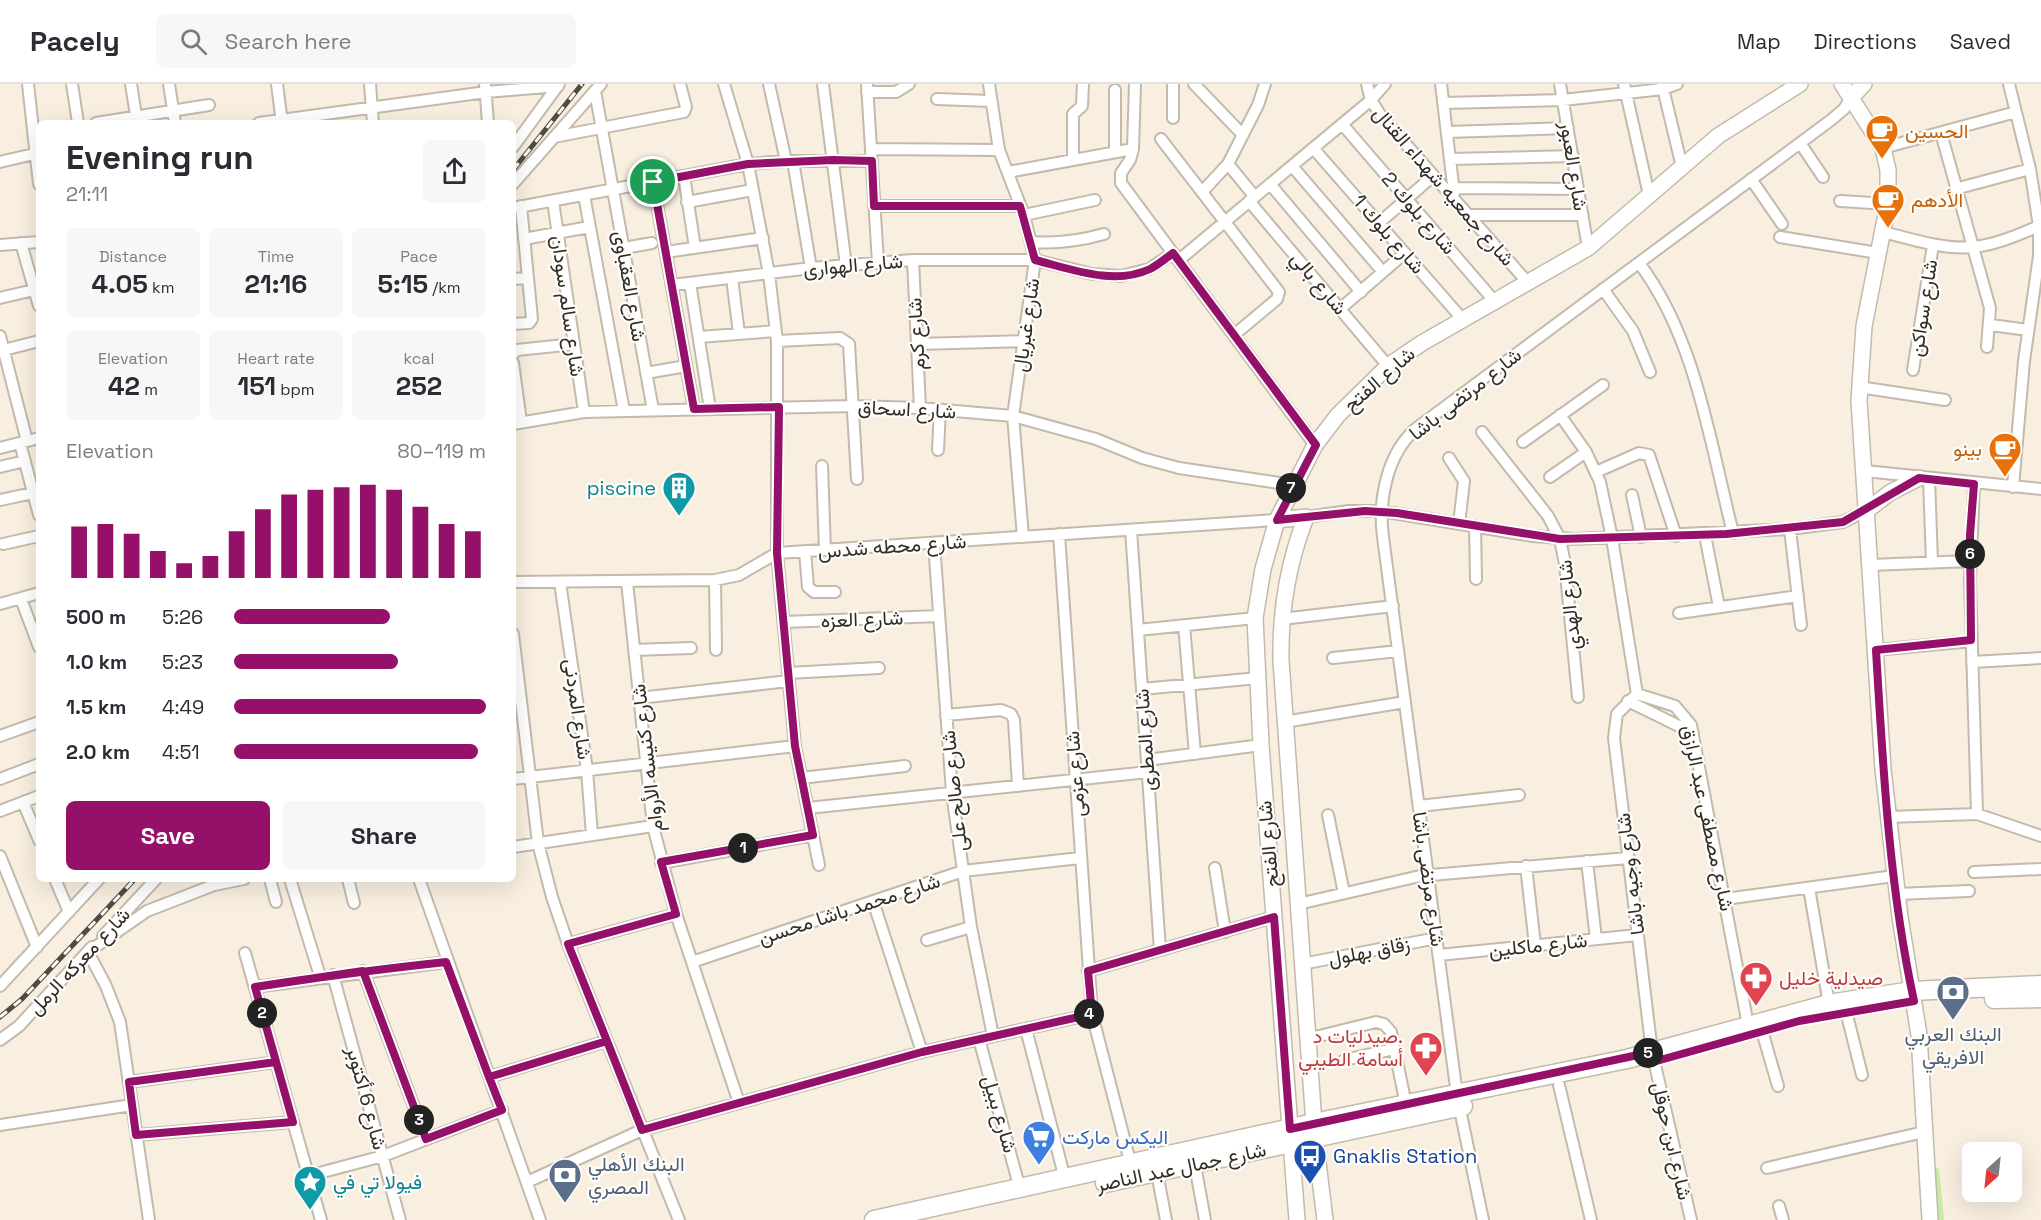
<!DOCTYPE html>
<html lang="en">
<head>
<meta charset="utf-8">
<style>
	:root { --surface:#fff; --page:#f7f7f7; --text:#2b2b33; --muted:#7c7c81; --line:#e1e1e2; --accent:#951068 }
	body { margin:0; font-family:"Space Grotesk",Vazirmatn,sans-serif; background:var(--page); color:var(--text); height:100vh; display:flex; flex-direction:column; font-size:22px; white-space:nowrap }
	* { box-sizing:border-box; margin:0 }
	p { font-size:20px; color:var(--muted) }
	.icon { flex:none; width:33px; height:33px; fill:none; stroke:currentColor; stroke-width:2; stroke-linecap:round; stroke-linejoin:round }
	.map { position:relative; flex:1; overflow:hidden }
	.drawer { position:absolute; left:36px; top:36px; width:480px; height:762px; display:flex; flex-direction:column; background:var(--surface); border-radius:9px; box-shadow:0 6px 24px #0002 }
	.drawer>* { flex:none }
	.needle { width:39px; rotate:207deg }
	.controls { position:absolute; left:1962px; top:1058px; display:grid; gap:12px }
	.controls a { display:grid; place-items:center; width:60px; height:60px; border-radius:9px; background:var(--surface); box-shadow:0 6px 24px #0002; font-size:30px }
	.pin { position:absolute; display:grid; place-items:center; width:51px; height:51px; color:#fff; margin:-26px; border:3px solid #fff; border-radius:50%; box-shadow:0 2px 6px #0007 }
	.km { position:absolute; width:30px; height:30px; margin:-15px; border-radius:50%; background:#222; color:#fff; font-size:16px; line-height:30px; text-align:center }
	.round { display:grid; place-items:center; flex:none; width:63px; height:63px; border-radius:9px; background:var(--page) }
	.headline { display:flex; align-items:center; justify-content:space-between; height:102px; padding:0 30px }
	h1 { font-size:33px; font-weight:800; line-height:45px }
	.metrics { display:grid; grid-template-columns:repeat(3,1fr); gap:9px; height:102px; padding:6px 30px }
	.metrics div { display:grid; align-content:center; border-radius:9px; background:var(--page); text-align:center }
	.metrics b { font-size:26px; font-weight:800 }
	.metrics small { font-size:16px; font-weight:400 }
	.metrics p { font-size:16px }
	.chart { height:168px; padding:12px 30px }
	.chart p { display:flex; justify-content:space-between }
	.chart svg { width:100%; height:108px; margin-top:6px; stroke:var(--accent); stroke-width:6 }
	.button { display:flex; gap:12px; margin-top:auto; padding:12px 30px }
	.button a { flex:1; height:69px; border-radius:9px; background:var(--accent); color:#fff; font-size:24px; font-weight:800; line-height:69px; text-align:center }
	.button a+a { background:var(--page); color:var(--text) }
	ul { padding:0 30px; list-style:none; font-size:20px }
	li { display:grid; grid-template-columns:96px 72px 1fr; align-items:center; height:45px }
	li i { height:15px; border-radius:8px; background:var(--accent) }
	header { display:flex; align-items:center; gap:36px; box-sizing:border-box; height:84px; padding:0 30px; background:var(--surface); border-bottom:2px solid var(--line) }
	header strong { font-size:28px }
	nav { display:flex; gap:33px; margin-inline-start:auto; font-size:21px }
	.search { width:420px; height:54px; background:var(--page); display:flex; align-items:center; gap:15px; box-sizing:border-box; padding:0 21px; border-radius:9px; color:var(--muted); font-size:22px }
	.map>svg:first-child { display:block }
</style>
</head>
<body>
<header>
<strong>Pacely</strong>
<div class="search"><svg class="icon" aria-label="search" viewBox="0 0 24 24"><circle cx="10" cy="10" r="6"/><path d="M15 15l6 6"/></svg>Search here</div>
<nav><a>Map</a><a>Directions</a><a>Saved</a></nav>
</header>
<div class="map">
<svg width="2041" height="1136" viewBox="0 0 2041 1136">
	<rect width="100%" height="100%" fill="#f8efe0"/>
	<path fill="#caeaa3" d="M1932,1083L1939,1085L1944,1136H1935Z"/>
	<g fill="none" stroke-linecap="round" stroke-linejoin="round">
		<g stroke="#c3baac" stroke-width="14">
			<path id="street" d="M28,0L39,100
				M72,0L78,39
				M131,0L137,38
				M169,0L175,39
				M277,0L282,39
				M370,0L373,39
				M485,0L488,39
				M724,0L748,80L769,190L777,257V469L795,662L819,781
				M769,0L786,77
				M823,0L846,182
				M867,0L878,179
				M989,0L999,66L1024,131L1035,176L1013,332L1023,453
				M1135,0L1133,65L1130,76L1121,89V99L1315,361
				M1194,0L1243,51
				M1367,0L1371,16L1381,32L1529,200
				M1441,0L1454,109
				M1560,0L1588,164
				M1624,0L1649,111
				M1662,0L1682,83
				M2009,0L2030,85L2039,142V172L2024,277L2013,403
				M595,7L653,326
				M867,8H896L909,0
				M937,15L991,17
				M1443,19L1563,16L1663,5L1677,0
				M1173,34V0
				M96,39L209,21
				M259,39L486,8L558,2
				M1342,40L1496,219
				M1447,48L1568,44
				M1941,49L1990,224L1987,263
				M554,53L684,28L686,23L680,0
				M1161,55L1279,208L1277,215L1234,251
				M1800,59L1823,93
				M513,63L559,0
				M1313,64L1464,237
				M1883,64L2016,28
				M871,65L999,66
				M1115,68V6
				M1450,75L1573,72
				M1073,76V30L1082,22L1083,0
				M793,77L811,184
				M0,78L34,70
				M1228,80L1255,113
				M1292,82L1383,188
				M1008,88L1133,65
				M684,92L695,164
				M1751,95L1782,140
				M653,98L694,325
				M513,100L601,0
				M1270,100L1361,208
				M1453,104L1578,105
				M1955,105L2030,85
				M1202,108L1228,80L1258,21L1265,0
				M584,111L624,327
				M553,117L584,328
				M1249,117L1388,282
				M1840,117L1888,120
				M687,118L753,106
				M874,122H1020
				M513,124L748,80L786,77H872
				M1024,131L1095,116
				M1468,131H1582
				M1379,139L1433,92
				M1883,148C1956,167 1970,173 2041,141
				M1780,153L1878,169
				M524,155L589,143
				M1032,158C1058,160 1079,157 1104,150
				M21,159L39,222
				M0,161L39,158
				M624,164L652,159
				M666,168L763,154
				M913,176L920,324
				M1179,176L1371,16L1385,0
				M1639,179C1696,254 1710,359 1733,449
				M732,194L739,250
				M513,195L528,194
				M690,199L710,325
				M672,201L811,184L913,176H1035L1092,190L1121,192L1149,185L1173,169
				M1603,205L1633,247L1650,288
				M0,214L34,206
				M1340,225L1405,169
				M513,240L529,239L532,235L521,122
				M1991,241L2028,246
				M0,252L27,357
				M699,253L776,247
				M777,257L840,254L849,260L857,395
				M917,260L1023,257
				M0,267L39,257
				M513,270L517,266L574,260
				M513,279L521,338
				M1913,286L1933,161
				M646,289L686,282
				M1859,303L1945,316
				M1560,331L1586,368L1600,398L1612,454L1637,610
				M513,340L584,328L854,322L920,324L1013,332L1096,355L1142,374L1179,384L1293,401
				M1482,348L1548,432L1560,455L1565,480L1578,613
				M1523,358L1603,301
				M20,359L39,431
				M0,364L39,354
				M938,366L940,326
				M1449,374L1464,397L1459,440
				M822,382L825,466
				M0,383L25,377
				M1865,387L2041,405
				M1596,388L1639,369L1649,371L1676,452
				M1550,393L1586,368
				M1929,395L1932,478
				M1974,400L1970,496L1977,730
				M1632,411L1641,453
				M0,416L33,409
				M1306,433L1349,427H1381L1533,452L1574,455L1790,445L1843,438L1867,426
				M1475,442L1476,495
				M1790,445L1801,541
				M1131,446L1160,866
				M1059,450L1092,930L1131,1081
				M1705,451L1719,523
				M934,459L952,709L971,843L993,952
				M3,460L39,452
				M805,467L808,503L814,508H835
				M1870,481L1970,477
				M715,496L716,566
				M513,498L715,496L739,491L777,469L1277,436
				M560,498L587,686L592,751
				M627,498L653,742L676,830L739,1019
				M21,515L39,563
				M0,520L39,509
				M1679,529L1798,512
				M1282,535L1393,522
				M784,538L939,532
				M1184,541L1195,670
				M1138,546L1255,534
				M513,550L538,759L552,813L568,860L679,1136
				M634,566L691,564
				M1876,566L1971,557
				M1333,574L1398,567
				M1972,578L2041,574
				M788,589L879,584
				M1142,605L1258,594
				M1637,610L1617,630L1614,654L1652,968L1691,1136
				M1637,610L1675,622L1691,641L1748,941
				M639,614L789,597
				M1628,617L1693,649
				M946,631L1001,626L1011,630L1014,636L1018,702
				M1284,638L1405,618
				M0,652L39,638
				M1147,676L1261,661
				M801,694L905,682
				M0,695L39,680
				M513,695L795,662
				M23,718L39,756
				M1419,722L1519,711
				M808,724L1148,688
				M0,727L39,712
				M1328,731L1344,809
				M1888,733L1977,730L2041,752
				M513,763L653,742
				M0,772L37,863
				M1587,777L1596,855
				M661,779L813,751
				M1526,782L1535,861
				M1215,784L1225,848
				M1974,788L2041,785
				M55,795L69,828
				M270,795L276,818
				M290,795L320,892
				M348,795L354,819
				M419,795L540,1136
				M1809,804L1829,920
				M1897,810L1969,807
				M1725,815L1894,792
				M873,817L922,968
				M1298,820L1420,792L1628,774
				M103,852L156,795
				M927,856L971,843
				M568,860L676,830
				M245,869L321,1136
				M1439,871L1637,851
				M692,878L963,787L1080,774
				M1302,880L1437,854
				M363,887L426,1055
				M1088,887L1274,833
				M333,891L400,1136
				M0,902L99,795
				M255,903L446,878
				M1846,927L1862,991
				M1026,945L1065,1095
				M1762,947L1778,1002
				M979,955L1020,1105
				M1307,955L1376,938L1384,940L1391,948L1406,1021
				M0,956L19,942L92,863
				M1344,976L1394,965
				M489,993L607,957
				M129,998L276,978
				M1559,1001L1591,1136
				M0,1041L132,1021
				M137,1051L293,1038
				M1195,1081L1205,1136
				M1767,1084L1924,1048
				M1157,1089L1166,1136
				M308,1092L383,1072L502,1026
				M527,1098L642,1046L922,968L1092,930
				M1779,1122L1783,1136
				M149,1136L120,938L106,902L88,868L147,827L214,801L244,795
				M1483,1136L1457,1011L1383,453C1378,416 1387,368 1418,343L1831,36L1844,25L1851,14"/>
		</g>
		<g stroke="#c3baac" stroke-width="18">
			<path id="secondary" d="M1842,0L1883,64L1888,86V120L1864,242L1859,317L1883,685L1900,833L1919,951L1930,1136
				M1851,14L1864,0
				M1867,426L1891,408L1919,394
				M1277,436L1306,433C1288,479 1280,528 1281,577L1315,1054L1325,1136
				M1297,1136L1261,661L1255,534L1263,485L1277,436L1315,361L1338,331L1388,282L1422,259L1588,164L1718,52L1800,0"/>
		</g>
		<g stroke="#c3baac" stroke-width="21">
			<path id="primary" d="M1994,915L2041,914
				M1105,1099L1463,1022
				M874,1136L1314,1039L1627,975L1829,920L1912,907L2041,901"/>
		</g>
		<use href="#street" stroke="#fff" stroke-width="10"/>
		<use href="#secondary" stroke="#fff" stroke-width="15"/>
		<use href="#primary" stroke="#fff" stroke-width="18"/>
		<g stroke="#4f4a43" stroke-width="5">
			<path id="rail" d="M513,86L582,0
				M0,933L22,915L135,795"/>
		</g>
		<use href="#rail" stroke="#fffdfa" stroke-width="3" stroke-dasharray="9" stroke-linecap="butt"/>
	</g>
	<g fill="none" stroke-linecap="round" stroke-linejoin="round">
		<g stroke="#fff" stroke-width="12">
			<path id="route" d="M653,98L694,325L779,323L777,469L795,662L813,751L661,778L676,830L568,860L607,957L489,993L446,878C382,885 318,893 255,903L276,978L129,998L136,1051L293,1038L255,903L363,887L426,1055L502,1026L489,993L607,957L642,1046L922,968L1092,930L1088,887L1274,833L1290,1045L1652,968L1653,978L1799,937L1914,917C1889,802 1883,683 1876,566L1971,556L1970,451L1974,400L1919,394L1843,438L1726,450L1560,455L1397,429L1365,427L1277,436L1316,361L1173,169C1166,174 1158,181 1150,185C1114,202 1071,185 1035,176L1020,122H874L872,77L833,76L748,80L653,98"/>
		</g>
		<use href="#route" stroke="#951068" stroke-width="8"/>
	</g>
	<defs>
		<g id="cafe-pin" transform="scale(1.725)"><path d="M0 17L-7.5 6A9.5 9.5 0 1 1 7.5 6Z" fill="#e8710a" stroke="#fffdfa"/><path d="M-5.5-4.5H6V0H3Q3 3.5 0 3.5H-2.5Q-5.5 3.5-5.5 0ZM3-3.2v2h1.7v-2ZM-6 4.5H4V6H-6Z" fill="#fff"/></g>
		<g id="building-pin" transform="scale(1.725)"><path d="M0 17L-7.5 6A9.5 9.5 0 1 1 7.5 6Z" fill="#0f9aa8" stroke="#fffdfa"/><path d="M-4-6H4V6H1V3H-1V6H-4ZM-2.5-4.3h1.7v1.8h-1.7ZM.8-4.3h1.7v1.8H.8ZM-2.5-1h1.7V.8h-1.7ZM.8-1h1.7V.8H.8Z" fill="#fff"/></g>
		<g id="pharmacy-pin" transform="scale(1.725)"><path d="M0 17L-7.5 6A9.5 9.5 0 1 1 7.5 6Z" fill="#e0444e" stroke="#fffdfa"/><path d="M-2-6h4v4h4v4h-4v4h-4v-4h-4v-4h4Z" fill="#fff"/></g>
		<g id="bank-pin" transform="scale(1.725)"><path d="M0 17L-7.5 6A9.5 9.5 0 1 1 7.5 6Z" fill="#5c6f8a" stroke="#fffdfa"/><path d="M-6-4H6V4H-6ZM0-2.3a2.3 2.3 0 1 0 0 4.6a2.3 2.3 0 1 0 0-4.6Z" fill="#fff"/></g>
		<g id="supermarket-pin" transform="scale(1.725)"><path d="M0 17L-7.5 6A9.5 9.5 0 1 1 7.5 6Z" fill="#3f7fe0" stroke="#fffdfa"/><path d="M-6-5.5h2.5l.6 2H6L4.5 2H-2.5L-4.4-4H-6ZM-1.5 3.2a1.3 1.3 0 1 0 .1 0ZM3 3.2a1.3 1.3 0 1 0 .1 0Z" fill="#fff"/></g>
		<g id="bus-pin" transform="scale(1.725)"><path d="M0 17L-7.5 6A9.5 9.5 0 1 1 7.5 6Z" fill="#1a4fb4" stroke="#fffdfa"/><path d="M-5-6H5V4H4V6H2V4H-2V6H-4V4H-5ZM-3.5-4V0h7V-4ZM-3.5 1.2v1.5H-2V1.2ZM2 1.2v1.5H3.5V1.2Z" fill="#fff"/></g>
		<g id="sight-pin" transform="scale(1.725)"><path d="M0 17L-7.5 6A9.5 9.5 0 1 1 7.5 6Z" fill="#0f9aa8" stroke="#fffdfa"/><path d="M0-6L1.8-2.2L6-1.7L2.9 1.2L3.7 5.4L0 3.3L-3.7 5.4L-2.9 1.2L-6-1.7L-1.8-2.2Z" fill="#fff"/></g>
	</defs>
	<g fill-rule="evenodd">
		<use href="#cafe-pin" x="1882" y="47"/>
		<use href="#cafe-pin" x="1888" y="116"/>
		<use href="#cafe-pin" x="2005" y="365"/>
		<use href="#building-pin" x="679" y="404"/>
		<use href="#pharmacy-pin" x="1756" y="894"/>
		<use href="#bank-pin" x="1953" y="908"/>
		<use href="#pharmacy-pin" x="1426" y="964"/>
		<use href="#supermarket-pin" x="1039" y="1053"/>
		<use href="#bus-pin" x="1310" y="1072"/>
		<use href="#bank-pin" x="565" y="1091"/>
		<use href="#sight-pin" x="310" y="1098"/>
	</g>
	<g text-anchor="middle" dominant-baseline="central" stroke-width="4.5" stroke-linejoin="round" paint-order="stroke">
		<g font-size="20" fill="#c56008" stroke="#fffdfa" text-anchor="start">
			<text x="1905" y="47">الحسين</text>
			<text x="1911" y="116">الأدهم</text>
			<text x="1982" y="365" text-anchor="end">بينو</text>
		</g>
		<g font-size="20" fill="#302c27" stroke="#fffdfa">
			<text transform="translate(1574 82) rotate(81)">شارع العبور</text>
			<text transform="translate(1444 102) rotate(49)">شارع جمعيه شهداء القنال</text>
			<text transform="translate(1419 129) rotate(49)">شارع بلوك 2</text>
			<text transform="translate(1389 150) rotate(49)">شارع بلوك 1</text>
			<text transform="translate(853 181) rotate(-5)">شارع الهوارى</text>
			<text transform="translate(1319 199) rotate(50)">شارع بالي</text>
			<text transform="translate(630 202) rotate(80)">شارع العقباوى</text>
			<text transform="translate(568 222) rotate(82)">شارع سالم سودان</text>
			<text transform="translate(1923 224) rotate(-81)">شارع سواكن</text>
			<text transform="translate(1026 241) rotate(-82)">شارع غبريال</text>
			<text transform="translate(916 250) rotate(-93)">شارع كرم</text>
			<text transform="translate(1379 295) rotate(-41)">شارع الفتح</text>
			<text transform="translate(1465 310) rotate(-38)">شارع مرتضى باشا</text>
			<text transform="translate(907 325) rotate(3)">شارع اسحاق</text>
			<text transform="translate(892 462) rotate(-4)">شارع محطه شدس</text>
			<text transform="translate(1569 521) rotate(-96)">شارع الهدي</text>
			<text transform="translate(862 535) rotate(-2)">شارع العزه</text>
			<text transform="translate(578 625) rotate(82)">شارع المردنى</text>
			<text transform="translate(1145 656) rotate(-94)">شارع المطرى</text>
			<text transform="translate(647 674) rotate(-97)">شارع كنيسه الأروام</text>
			<text transform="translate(1075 690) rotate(-94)">شارع عزمى</text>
			<text transform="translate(954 707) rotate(-96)">شارع صالح على</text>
			<text transform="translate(1708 734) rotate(78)">شارع مصطفى عبد الرازق</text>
			<text transform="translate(1268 760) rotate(-95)">شارع الفتح</text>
			<text transform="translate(1630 790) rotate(-97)">شارع وجيه باشا</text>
			<text transform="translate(1429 795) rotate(82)">شارع مرتضى باشا</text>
			<text transform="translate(849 825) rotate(-18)">شارع محمد باشا محسن</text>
			<text transform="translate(1538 861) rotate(-6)">شارع ماكلين</text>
			<text transform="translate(1369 867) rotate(-11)">زقاق بهلول</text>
			<text transform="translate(79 877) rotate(-47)">شارع معركه الرمل</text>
			<text transform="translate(367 1014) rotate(75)">شارع 6 أكتوبر</text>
			<text transform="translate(1000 1030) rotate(74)">شارع ببيل</text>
			<text transform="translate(1672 1057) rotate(77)">شارع ابن حوقل</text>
			<text transform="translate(1181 1083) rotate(-12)">شارع جمال عبد الناصر</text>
		</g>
		<g font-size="20" fill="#0d838f" stroke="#fffdfa" text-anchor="end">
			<text x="656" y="404">piscine</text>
			<text x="333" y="1098" text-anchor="start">فيولا تي في</text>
		</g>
		<g font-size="20" fill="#be3a42" stroke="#fffdfa" text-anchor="start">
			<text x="1779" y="894">صيدلية خليل</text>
			<text x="1403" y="952" text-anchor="end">صيدليات د.<tspan x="1403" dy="23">أسامة الطيبي</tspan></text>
		</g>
		<g font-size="20" fill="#4e5e75" stroke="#fffdfa">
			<text x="1953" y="950">البنك العربي<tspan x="1953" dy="23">الافريقي</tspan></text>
			<text x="588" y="1080" text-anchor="start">البنك الأهلي<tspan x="588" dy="23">المصري</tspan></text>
		</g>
		<g font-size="20" fill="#366cbe" stroke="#fffdfa" text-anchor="start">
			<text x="1062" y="1053">اليكس ماركت</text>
		</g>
		<g font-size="20" fill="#164399" stroke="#fffdfa" text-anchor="start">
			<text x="1333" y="1072">Gnaklis Station</text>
		</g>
	</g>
</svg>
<div class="controls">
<a><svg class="needle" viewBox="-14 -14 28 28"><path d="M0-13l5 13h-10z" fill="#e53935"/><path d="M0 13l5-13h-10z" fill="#7c7c81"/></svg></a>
</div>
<div class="pin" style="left:653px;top:98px;background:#1e9e55"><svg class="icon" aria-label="arrive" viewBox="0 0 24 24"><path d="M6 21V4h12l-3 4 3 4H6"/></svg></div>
<b class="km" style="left:743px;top:764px">1</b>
<b class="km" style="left:262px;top:929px">2</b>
<b class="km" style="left:419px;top:1036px">3</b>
<b class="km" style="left:1089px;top:930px">4</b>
<b class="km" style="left:1648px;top:969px">5</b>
<b class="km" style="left:1970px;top:470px">6</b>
<b class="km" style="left:1291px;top:404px">7</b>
<section class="drawer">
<div class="headline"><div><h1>Evening run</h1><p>21:11</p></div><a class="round"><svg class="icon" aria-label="share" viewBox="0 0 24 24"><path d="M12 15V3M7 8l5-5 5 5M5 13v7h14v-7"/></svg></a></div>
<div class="metrics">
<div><p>Distance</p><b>4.05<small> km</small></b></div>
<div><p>Time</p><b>21:16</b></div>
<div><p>Pace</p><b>5:15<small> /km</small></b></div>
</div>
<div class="metrics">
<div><p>Elevation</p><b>42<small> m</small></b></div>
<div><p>Heart rate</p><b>151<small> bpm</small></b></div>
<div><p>kcal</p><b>252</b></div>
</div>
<div class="chart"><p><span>Elevation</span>80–119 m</p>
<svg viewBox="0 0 160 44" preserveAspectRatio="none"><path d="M5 44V23M15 44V22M25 44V26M35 44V33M45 44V38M55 44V35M65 44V25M75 44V16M85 44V10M95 44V8M105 44V7M115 44V6M125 44V8M135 44V15M145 44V22M155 44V25"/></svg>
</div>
<ul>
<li><b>500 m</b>5:26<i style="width:62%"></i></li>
<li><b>1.0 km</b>5:23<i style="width:65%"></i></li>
<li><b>1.5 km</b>4:49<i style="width:100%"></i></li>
<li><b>2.0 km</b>4:51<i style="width:97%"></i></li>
</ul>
<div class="button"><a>Save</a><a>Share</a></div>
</section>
</div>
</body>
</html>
